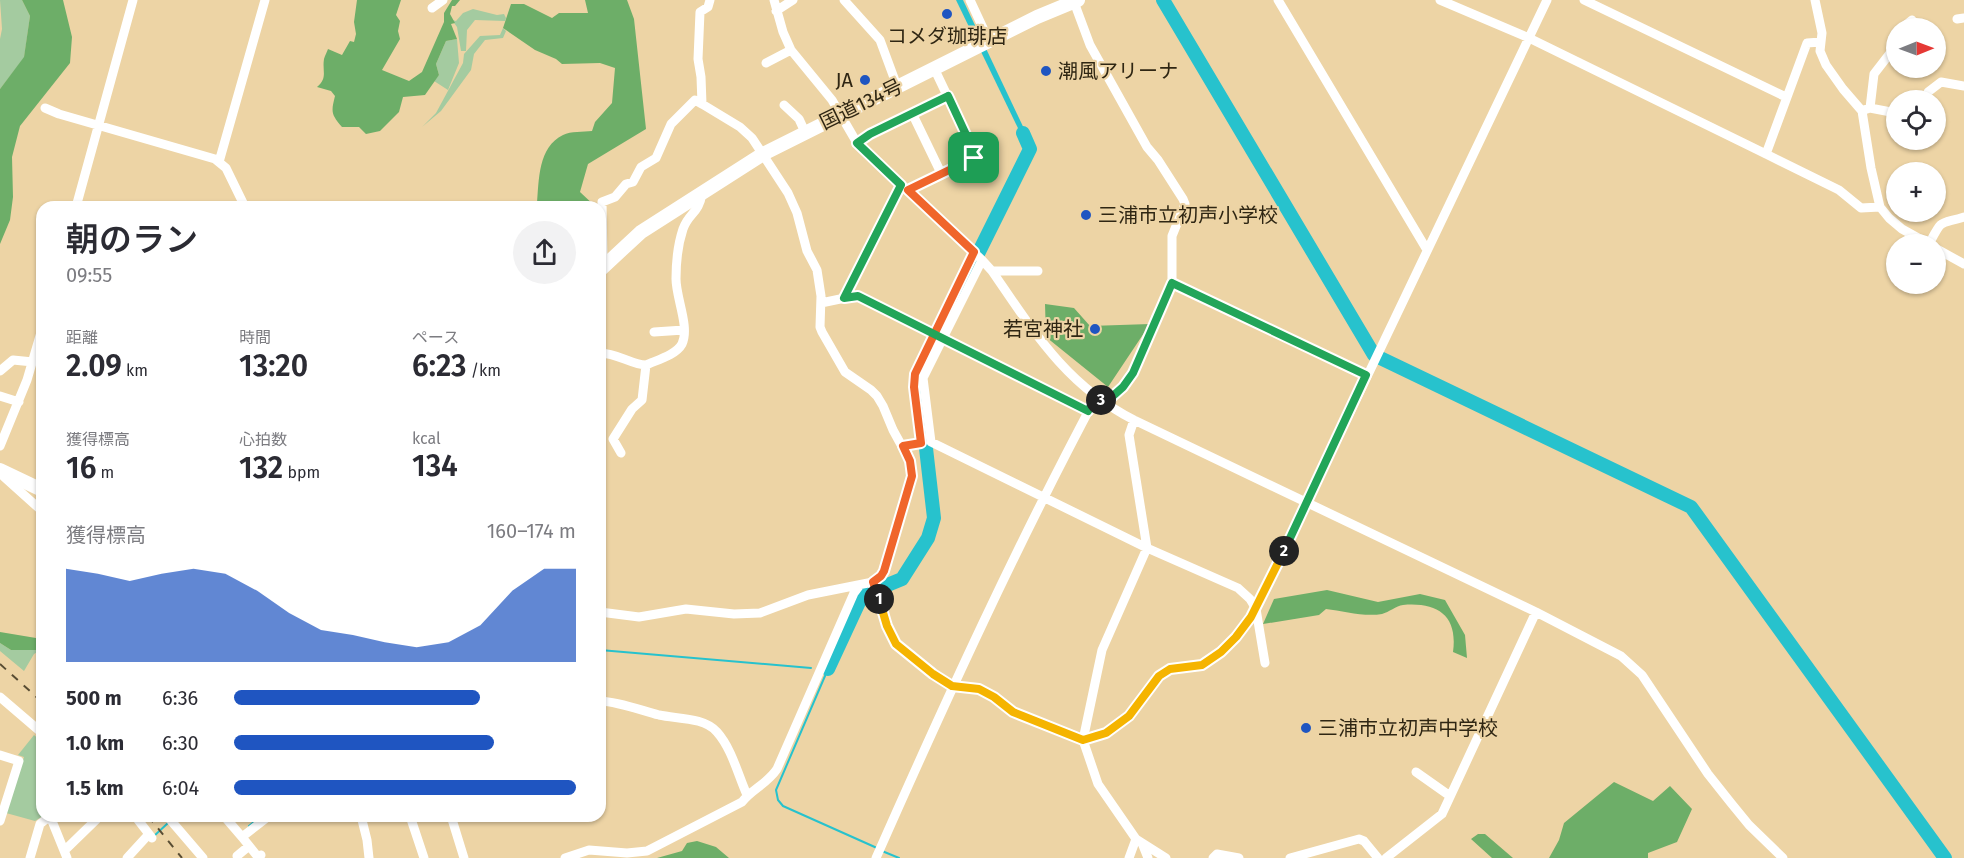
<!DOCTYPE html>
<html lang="ja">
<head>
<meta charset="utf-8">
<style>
	:root { --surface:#fff; --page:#f2f2f3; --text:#2b2b33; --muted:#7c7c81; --accent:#1f55c1 }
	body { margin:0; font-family:"Fira Sans","Noto Sans JP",sans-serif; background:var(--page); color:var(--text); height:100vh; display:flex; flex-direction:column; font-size:22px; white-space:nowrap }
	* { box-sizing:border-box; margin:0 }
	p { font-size:20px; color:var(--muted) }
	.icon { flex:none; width:33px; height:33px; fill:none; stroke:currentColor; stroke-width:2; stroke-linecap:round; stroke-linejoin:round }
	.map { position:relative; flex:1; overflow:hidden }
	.details { position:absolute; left:36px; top:201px; width:570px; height:621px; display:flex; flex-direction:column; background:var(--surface); border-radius:18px; box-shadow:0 2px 4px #0004 }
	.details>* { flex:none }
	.needle { width:39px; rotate:89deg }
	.fabs { position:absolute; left:1886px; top:18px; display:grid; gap:12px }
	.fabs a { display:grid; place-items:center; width:60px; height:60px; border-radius:50%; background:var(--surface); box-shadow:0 2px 4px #0004; font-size:30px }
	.pin { position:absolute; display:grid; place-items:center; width:51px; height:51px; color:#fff; margin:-26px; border-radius:12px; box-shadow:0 3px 9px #0006 }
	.km { position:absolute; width:30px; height:30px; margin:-15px; border-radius:50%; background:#222; color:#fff; font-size:16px; line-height:30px; text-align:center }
	.round { display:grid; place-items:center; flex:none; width:63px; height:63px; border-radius:32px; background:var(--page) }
	.overview { display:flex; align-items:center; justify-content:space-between; height:102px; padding:0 30px }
	h1 { font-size:33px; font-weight:600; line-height:45px }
	.stats { display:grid; grid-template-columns:repeat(3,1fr); gap:9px; height:102px; padding:6px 30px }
	.stats div { display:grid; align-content:center }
	.stats b { font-size:30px; font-weight:600 }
	.stats small { font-size:16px; font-weight:400 }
	.stats p { font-size:16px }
	.chart { height:168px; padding:12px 30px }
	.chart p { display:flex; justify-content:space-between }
	.chart svg { width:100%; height:108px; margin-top:6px; fill:var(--accent); opacity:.7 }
	ul { padding:0 30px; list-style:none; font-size:20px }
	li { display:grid; grid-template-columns:96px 72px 1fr; align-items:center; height:45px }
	li i { height:15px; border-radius:8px; background:var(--accent) }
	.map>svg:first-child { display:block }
</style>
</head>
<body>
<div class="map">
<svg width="1964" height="858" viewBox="0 0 1964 858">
	<rect width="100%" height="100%" fill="#edd4a5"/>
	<path fill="#a4cba0" d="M0,0H22L30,16L24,58L0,89V39L2,29Z
		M473,9L497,15L504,14L506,18L505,21L475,20L467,30L466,51H461L457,27L452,20L456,21L463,13Z
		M503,28L506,31L503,38L485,40L474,54L471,70L441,111L422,127L436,113L463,63L464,54L480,36L500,35Z
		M457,39L459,63L448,90L434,81L439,75L436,64L446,41Z
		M0,643L11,650H41L34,654L24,671L0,651Z
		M34,735L42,742L43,816L35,821L6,813L24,757L18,755Z"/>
	<path fill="#6dae68" d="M22,0H63L72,37L70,63L20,126L12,157L13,197L10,220L0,244V89L24,57L30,16Z
		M357,0H401L396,15L400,21L398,31L400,39L382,70L409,81L422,72L444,22V13L452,0H460L455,6H452L450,14L455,23L451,24L457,39L446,41L436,64L439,75L425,95L403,97L399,112L380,131L366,134L359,127H342C331,114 331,112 335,96L331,91L317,87C328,78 322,71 324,59C325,55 327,52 328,49L342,55L350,41L354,42L356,34L354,22Z
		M585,0H627L634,19L646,129L588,164L580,192L596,207H539L537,204C539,180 538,147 563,135C571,131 583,132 592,131L595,122L612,103L615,68L600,63L562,64L556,59L535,50L503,28L511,4H524L552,18L559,13H588Z
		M1045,304L1074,308L1090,326L1150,324L1108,387L1046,337Z
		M1327,590L1378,602L1420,594L1445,600L1465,635L1467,658L1453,652C1458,616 1438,602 1403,605C1396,606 1389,612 1382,614C1364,617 1343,611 1326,609L1319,615L1263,624L1274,599Z
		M0,632L42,639V650H11L0,643Z
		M1614,782L1653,801L1670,786L1692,809L1677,842L1648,853V858H1549L1559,840L1564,823Z
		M1478,834H1485L1513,858H1492L1471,839Z
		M697,841L716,847L729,858H657L682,851L687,843Z"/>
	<path fill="#27c2cd" d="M956,0H963L1028,137L1031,149L1029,151Z"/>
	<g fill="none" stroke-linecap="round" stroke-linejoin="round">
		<path stroke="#27c2cd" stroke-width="2" d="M600,650L811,668
			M826,669H828L776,790L778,800L783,806L877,848
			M249,826L261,816
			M154,836L168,823
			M882,851L899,858"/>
		<path stroke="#27c2cd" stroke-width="14" d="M1163,0L1374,355L1691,507L1945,858
			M957,296L1030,149L1023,133
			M880,588L902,579L928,538L934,518L920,396
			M828,669L860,600L867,592"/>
		<path stroke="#fff" stroke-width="9" d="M774,0L783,32L791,50L832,100L857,143L982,260L992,271C1034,332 1066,385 1134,420L1536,612L1621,656L1642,675L1708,774L1731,803L1749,825L1783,858
			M844,0L880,40L897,86
			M970,0L989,41
			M1278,0L1427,250
			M1440,0L1529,38L1766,154L1839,190L1861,208L1880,207
			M1584,0L1786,97
			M1815,0L1822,33L1820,51L1826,65L1843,89L1862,111L1871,168L1880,207L1889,218L1902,229L1929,244
			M1074,2L1090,45L1147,147L1158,160L1183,199L1185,204L1172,236V283C1168,295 1161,305 1156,317C1146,341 1141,368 1122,387C1117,393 1111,398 1105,403
			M432,8L443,0
			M776,11L793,0
			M1957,19L1964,18
			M1902,28L1912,20
			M766,63L791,50
			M1925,100L1928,92L1941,82L1964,86
			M784,105L799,119L805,132
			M45,108L59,114L215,159L226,168L245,207
			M1870,108L1874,74L1891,52L1896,37
			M1864,110L1870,108L1896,113
			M912,113L941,173
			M857,143L870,134L948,96
			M1766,154L1807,43L1821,42
			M219,162L265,0
			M908,190L974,157L975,154L934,68
			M76,207L133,0
			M1929,244C1943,218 1938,225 1964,217
			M1935,248L1964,264
			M982,260L923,378L931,442L1147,548L1238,588L1250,599L1256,609L1265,663
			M606,264L603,260L602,202L615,197L626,184L633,182L641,167L656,158L671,124L695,100L702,104
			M992,271H1038
			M1172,283L1366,375
			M845,298L858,296L1088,410
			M821,303L845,298L901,185
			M654,332L684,330
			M600,353C617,353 632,365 646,365C657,360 676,355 682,344C690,327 676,298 676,279C676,264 678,244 683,229C689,212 699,214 702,193
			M0,371L13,360L33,362
			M0,396L19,402
			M1134,420L1129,435L1147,548L1102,650L1083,740L1098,784L1136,839L1166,858
			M921,443L914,387L915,374L974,252
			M0,446L27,380L42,329
			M621,453L613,439L632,409L642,400L646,365
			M4,477L42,511
			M873,582L891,635L896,644L933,674L952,686L979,689L994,697L1013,712L1083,740L1106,733L1129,716L1159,676L1170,669L1194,667L1208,662L1236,637L1256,609L1547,0
			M600,612L639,617L686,609L734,614L760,613L808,595L873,582L881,577L883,571L912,476L910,461L893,430L883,406L877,396L871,390L845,372L822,332L820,327L821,296L817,270L807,251L797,213L788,193L752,138L740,127L702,104L701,77L698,59L700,12L708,7L710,0
			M0,697L42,733
			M600,701C620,702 640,710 659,715C677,719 704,717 717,732C732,749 738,775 747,795
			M0,755L19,761L0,821
			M1416,772L1450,796
			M50,816L67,858
			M135,816L152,838
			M167,816L203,858
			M224,816L242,837L269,816
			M361,816L367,840L369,858
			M410,816L424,858
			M451,816L464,858
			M242,837L258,857L261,855
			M1142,843L1148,858
			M65,850L100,816
			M237,856L249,846
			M30,858L40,824L50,816
			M127,858L149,834
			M565,858L589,850L627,853L647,851L742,802C752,789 767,784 777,769L854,593L860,585
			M876,858C945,702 1016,547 1096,397
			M1129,858L1136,839
			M1213,858L1217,854L1239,858
			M1290,858L1359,839L1364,841L1378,858
			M1386,858L1442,814L1536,612"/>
		<path stroke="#fff" stroke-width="14" d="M600,270L641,232L763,154L1037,17L1078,0
			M0,470L42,490"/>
		<path stroke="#594d33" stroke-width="2" stroke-dasharray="8 8" stroke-linecap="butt" d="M0,664L42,702
			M148,816L182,858"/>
	</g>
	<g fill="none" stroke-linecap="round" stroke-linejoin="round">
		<g stroke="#fff" stroke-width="12">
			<path id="split-1" d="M879,599L873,582L881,576L884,571L912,476L910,461L903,446L921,443L914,387L915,374L974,252L908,190L974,158"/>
		</g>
		<g stroke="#fff" stroke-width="12">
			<path id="split-2" d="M879,599L887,626L896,644L933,674L952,686L979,689L994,697L1013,712L1083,740L1106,733L1129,716L1159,676L1170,669L1202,665L1221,652L1236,637L1251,617L1284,551"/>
		</g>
		<g stroke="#fff" stroke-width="12">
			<path id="split-3" d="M1101,400L1105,403L1123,387L1133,373L1172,283L1366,375L1284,551"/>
		</g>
		<g stroke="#fff" stroke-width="12">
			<path id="split-4" d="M974,158L975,154L948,96L870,134L857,143L901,185L844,298L858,296L1088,411L1096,397L1101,400"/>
		</g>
		<use href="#split-1" stroke="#f0652b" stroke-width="8"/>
		<use href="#split-2" stroke="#f5b400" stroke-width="8"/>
		<use href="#split-3" stroke="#22a559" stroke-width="8"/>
		<use href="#split-4" stroke="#22a559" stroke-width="8"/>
	</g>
	<g fill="#1f55c1" stroke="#edd4a5" stroke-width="2">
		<circle cx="947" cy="14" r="6"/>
		<circle cx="1046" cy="71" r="6"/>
		<circle cx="865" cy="80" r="6"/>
		<circle cx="1086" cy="215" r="6"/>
		<circle cx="1095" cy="329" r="6"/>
		<circle cx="1306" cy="728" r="6"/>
	</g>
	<g text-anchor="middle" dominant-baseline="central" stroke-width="4.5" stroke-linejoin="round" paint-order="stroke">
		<g font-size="20" fill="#2f2613" stroke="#edd4a5" text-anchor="start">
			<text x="947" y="36" text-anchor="middle">コメダ珈琲店</text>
			<text x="1058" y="71">潮風アリーナ</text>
			<text x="853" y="80" text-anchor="end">JA</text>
			<text x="1098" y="215">三浦市立初声小学校</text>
			<text x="1083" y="329" text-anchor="end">若宮神社</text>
			<text x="1318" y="728">三浦市立初声中学校</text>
		</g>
		<g font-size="20" fill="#2f2613" stroke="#edd4a5">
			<text transform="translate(861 104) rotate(-26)">国道134号</text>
		</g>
	</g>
</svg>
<div class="fabs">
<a><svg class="needle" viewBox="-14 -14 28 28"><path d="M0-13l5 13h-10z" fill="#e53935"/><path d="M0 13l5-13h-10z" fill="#7c7c81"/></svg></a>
<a><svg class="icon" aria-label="locate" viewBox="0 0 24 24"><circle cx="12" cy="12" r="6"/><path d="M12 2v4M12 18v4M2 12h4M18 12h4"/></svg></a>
<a>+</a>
<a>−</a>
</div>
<div class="pin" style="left:974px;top:158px;background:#1e9e55"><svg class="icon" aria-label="arrive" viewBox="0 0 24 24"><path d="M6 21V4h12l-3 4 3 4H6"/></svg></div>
<b class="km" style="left:879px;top:599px">1</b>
<b class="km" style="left:1284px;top:551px">2</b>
<b class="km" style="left:1101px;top:400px">3</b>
<section class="details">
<div class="overview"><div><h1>朝のラン</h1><p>09:55</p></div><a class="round"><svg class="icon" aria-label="share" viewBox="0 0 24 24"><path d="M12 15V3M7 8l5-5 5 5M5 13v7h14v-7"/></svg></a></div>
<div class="stats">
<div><p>距離</p><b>2.09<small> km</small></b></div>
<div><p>時間</p><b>13:20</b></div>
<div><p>ペース</p><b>6:23<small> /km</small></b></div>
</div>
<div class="stats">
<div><p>獲得標高</p><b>16<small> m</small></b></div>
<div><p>心拍数</p><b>132<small> bpm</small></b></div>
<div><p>kcal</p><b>134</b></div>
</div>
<div class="chart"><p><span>獲得標高</span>160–174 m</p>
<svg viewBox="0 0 160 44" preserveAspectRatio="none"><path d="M0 44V6L10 8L20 11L30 8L40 6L50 8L60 15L70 24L80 31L90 33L100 36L110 38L120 36L130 29L140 15L150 6L160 6V44z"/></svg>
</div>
<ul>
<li><b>500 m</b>6:36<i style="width:72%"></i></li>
<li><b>1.0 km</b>6:30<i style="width:76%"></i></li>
<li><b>1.5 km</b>6:04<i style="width:100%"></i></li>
</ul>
</section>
</div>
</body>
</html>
